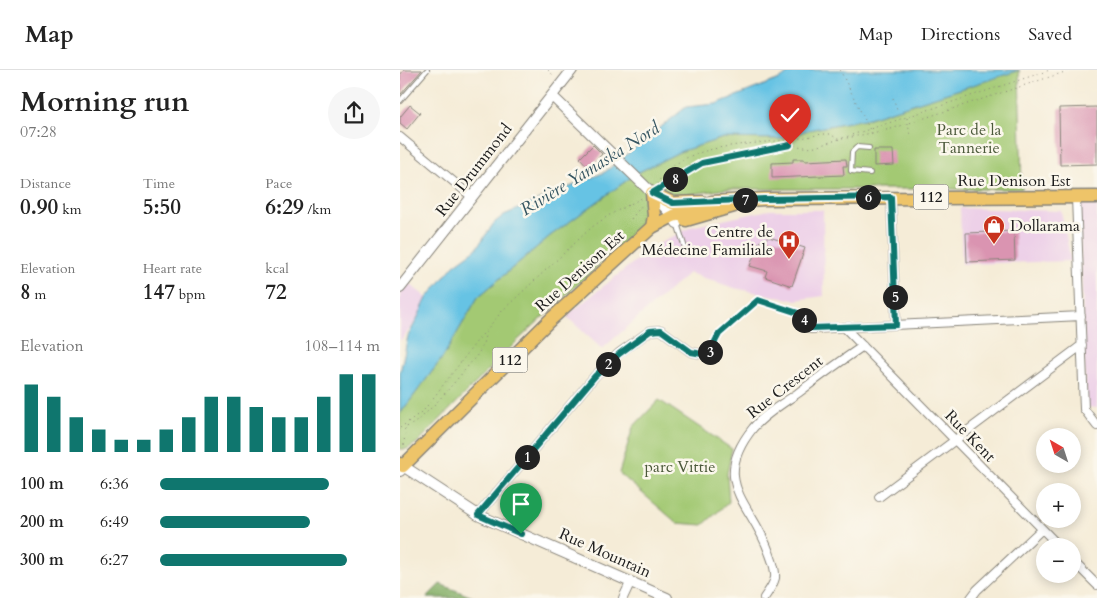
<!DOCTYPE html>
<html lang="en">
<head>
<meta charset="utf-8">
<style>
	:root { --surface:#fff; --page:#f6f6f6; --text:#222; --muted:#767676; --line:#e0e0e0; --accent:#0f766e }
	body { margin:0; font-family:Cardo,serif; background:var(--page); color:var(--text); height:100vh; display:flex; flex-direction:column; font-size:19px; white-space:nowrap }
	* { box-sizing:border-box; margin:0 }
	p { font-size:16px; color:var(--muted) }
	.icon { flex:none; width:28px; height:28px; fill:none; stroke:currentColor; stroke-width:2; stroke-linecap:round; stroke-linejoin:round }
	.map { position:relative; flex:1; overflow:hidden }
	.sheet { display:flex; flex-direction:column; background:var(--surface); width:400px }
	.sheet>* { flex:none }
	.needle { width:32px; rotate:321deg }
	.fabs { position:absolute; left:636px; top:358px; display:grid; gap:10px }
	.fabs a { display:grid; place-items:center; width:45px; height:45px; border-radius:50%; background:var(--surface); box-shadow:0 2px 12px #0003; font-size:25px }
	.pin { position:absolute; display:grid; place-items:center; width:42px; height:42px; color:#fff; margin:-51px -21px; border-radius:50% 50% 50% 0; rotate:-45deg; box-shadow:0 0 5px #0007 }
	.pin .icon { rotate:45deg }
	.km { position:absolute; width:25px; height:25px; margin:-12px; border-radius:50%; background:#222; color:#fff; font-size:14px; line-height:25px; text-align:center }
	.round { display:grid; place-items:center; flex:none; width:52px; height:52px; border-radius:26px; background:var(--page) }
	.headline { display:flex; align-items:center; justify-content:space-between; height:85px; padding:0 20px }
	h1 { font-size:28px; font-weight:800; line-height:38px }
	.figures { display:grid; grid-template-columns:repeat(3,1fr); gap:8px; height:85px; padding:5px 20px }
	.figures div { display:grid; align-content:center }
	.figures b { font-size:21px; font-weight:800 }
	.figures small { font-size:14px; font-weight:400 }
	.figures p { font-size:14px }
	.chart { height:140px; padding:10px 20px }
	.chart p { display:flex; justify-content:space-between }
	.chart svg { width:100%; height:90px; margin-top:5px; stroke:var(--accent); stroke-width:6 }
	ul { padding:0 20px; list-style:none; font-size:16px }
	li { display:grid; grid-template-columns:80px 60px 1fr; align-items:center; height:38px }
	li i { height:12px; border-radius:6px; background:var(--accent) }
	header { display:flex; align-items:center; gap:30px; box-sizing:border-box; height:70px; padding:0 25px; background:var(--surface); border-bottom:1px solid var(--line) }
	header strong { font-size:24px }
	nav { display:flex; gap:28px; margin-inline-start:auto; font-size:18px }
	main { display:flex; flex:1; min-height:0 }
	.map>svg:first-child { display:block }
</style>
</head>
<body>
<header>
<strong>Map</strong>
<nav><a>Map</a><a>Directions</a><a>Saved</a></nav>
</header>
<main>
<section class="sheet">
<div class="headline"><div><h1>Morning run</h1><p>07:28</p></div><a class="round"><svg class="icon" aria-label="share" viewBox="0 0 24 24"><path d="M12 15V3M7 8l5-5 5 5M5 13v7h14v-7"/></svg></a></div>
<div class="figures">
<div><p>Distance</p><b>0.90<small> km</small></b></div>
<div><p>Time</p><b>5:50</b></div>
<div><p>Pace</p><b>6:29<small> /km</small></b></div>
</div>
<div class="figures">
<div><p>Elevation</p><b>8<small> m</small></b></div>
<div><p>Heart rate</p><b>147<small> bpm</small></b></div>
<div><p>kcal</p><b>72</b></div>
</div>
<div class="chart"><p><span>Elevation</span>108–114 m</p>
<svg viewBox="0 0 160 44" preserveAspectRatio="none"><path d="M5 44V11M15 44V17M25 44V27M35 44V33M45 44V38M55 44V38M65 44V33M75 44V27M85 44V17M95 44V17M105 44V22M115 44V27M125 44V27M135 44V17M145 44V6M155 44V6"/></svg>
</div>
<ul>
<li><b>100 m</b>6:36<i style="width:77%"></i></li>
<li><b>200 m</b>6:49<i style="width:68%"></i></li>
<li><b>300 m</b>6:27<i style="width:85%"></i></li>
</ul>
</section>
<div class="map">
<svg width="697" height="528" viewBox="0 0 697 528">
	<rect width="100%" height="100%" fill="#fbf7ec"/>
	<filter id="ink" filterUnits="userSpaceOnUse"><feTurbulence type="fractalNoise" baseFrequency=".02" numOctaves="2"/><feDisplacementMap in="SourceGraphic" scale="10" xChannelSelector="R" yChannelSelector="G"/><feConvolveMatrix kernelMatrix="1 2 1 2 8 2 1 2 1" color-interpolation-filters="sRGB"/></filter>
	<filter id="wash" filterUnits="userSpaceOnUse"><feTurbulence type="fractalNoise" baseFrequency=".0096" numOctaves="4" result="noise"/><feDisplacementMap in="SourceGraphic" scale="20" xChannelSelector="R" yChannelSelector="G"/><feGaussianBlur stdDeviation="1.12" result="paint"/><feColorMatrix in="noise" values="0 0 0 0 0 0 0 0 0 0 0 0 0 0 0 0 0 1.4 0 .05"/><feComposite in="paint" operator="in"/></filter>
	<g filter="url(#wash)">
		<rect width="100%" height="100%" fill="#f5ecd7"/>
		<path fill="#edd0e8" d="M679,129H697V338L686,337Z
			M560,138L661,141L671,191L562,194Z
			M369,140H423L424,226L395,230L334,218L289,203L202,279L166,246L253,177L291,157Z
			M0,206L27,228L15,253L0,271Z"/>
		<path fill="#a3c973" stroke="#607248" d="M619,0L622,119H326L279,126L273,125L254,115L248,122V149L116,272L17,373L7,379H0V344L43,287L78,227L150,166L237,103L279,82L323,68L380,69L408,60L469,48Z
			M259,330L332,379L327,404L329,432L303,455L277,453L219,403L233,357Z"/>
		<path fill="#82ad65" stroke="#4f6440" d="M40,514L75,528H26Z"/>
		<path fill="#66c3e4" stroke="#417080" d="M392,0H620L469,48L408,60L380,69L323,68L279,82L237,103L150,166L78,227L43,287L0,344V303L8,266L15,253L27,228L54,195L76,179L94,153L104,145L205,102L286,37L316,34L382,8Z"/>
		<g id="blocks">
			<path fill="#da94b1" d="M4,0H22L0,25V5Z
				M10,35L20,43L7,59L0,53V47Z
				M697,37V94L660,95L659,38Z
				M193,75L202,84L189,98L180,88Z
				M474,80H493L494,95L474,96Z
				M393,89H404L405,91L446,89L447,96H443L444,105L372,108V93L393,92Z
				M614,161L615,190L567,192L566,163Z
				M369,167L405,178L392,216L365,207L367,201L350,196L359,172Z"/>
		</g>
	</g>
	<g filter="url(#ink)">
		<use href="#blocks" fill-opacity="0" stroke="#88847a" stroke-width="1"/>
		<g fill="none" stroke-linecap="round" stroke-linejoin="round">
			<g stroke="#88847a" stroke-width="6">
				<path id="service" d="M0,31L27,0
					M469,78L457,77L452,82L451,101L470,103
					M277,153L285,178"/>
			</g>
			<g stroke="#88847a" stroke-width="10">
				<path id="minor" d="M0,67L72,127
					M491,127L496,255
					M676,127L684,339L697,356
					M444,257L659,476
					M411,259L681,246
					M479,427L682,275
					M78,445L195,306L219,283L250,261L261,260L291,282L308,285
					M672,490L697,515
					M223,528L230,513
					M364,528C368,522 373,516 375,508C376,499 372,490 369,482C352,433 309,413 353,358C365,344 382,334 398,323C419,307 441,291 463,276
					M571,528L577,520L642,459"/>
			</g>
			<g stroke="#88847a" stroke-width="12">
				<path id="tertiary" d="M152,26L247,118L273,146L277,153
					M0,218L172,0
					M0,401L3,396L78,445L267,528"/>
			</g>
			<g stroke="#88847a" stroke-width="15">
				<path id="primary" d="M252,123L273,133L302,132
					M252,123L254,146L252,157
					M286,150L334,136
					M0,394L3,396L149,251L252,157L273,146L312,132L365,129L697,127"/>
			</g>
			<path stroke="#88847a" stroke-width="1" stroke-dasharray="1 4" stroke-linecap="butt" d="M148,0L154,6
				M440,0L472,64
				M493,28L497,39
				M507,48L510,65
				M442,69L491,59L671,0
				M257,114C280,75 336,76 376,71C391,70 407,67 422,64H430L438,69
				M263,117L302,93L310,91L390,75L412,78L650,0
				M231,149L242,135
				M312,278L319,264L358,230L398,243L407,253
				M0,358L24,340L77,271L103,240L192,157L211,144L242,128
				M4,375L5,357C20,357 67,297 78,284L82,277L87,259"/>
			<use href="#service" stroke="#fff" stroke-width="4"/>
			<use href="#minor" stroke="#fff" stroke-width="8"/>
			<use href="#tertiary" stroke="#fff" stroke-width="10"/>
			<use href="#primary" stroke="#eec469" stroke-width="12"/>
		</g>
	</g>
	<g fill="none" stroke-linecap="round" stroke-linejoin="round" filter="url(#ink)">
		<g stroke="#fff" stroke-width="10">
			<path id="route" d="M121,464L78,445L195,306L219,284L250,261L261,260L291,282L308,285L319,264L358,230L398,243L411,258L496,255L491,127L364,129L273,133L252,123L302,93L390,75"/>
		</g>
		<use href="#route" stroke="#0f766e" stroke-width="6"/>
	</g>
	<defs>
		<g id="shop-pin" transform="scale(1.125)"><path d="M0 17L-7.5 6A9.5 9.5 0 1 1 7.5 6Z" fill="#c8321e" stroke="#fbf7ec"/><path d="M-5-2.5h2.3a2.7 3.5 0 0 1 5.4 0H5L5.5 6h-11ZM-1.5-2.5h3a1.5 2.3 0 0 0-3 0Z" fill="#fff"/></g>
		<g id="hospital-pin" transform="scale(1.125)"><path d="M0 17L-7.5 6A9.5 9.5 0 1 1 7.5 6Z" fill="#c8321e" stroke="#fbf7ec"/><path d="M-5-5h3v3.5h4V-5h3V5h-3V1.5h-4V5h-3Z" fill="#fff"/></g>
	</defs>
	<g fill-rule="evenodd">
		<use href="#shop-pin" x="594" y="156"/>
		<use href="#hospital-pin" x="389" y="171"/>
	</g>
	<g text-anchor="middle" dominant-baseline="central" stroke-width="5" stroke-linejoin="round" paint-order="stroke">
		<g fill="#fbf7ec" stroke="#5f5e5a" stroke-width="1">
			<rect x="513.5" y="114.5" width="35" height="25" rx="4"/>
			<rect x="92.5" y="277.5" width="35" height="25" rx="4"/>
		</g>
		<g font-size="15" font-weight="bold" fill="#1c1c1c">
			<text x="531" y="127">112</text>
			<text x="110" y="290">112</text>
		</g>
		<g font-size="16" fill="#4b593a" stroke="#fbf7ec">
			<text x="569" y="60">Parc de la<tspan x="569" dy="18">Tannerie</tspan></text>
			<text x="280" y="397">parc Vittie</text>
		</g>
		<g font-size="16" fill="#1c1c1c" stroke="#fbf7ec">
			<text transform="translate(74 100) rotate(-52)">Rue Drummond</text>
			<text x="614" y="111">Rue Denison Est</text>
			<text transform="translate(180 201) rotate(-42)">Rue Denison Est</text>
			<text transform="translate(385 317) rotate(-38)">Rue Crescent</text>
			<text transform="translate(570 366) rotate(46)">Rue Kent</text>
			<text transform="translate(205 483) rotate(24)">Rue Mountain</text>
		</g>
		<g font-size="16" fill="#1c1c1c" stroke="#fbf7ec" text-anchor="start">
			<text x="610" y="156">Dollarama</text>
			<text x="373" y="162" text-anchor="end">Centre de<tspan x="373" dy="18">Médecine Familiale</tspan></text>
		</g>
		<g font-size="18" font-style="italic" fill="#365662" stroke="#fbf7ec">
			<text transform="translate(190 99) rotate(-32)">Rivière Yamaska Nord</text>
		</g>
	</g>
</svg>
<div class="fabs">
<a><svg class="needle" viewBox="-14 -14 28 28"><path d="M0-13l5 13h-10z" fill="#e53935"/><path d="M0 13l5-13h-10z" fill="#767676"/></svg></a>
<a>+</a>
<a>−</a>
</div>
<div class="pin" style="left:121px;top:464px;background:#1e9e55"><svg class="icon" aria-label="arrive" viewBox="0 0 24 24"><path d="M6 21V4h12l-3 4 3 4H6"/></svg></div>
<div class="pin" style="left:390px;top:75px;background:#d93025"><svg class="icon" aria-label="check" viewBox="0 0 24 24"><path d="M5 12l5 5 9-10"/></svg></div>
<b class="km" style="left:127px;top:387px">1</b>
<b class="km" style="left:208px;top:294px">2</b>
<b class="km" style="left:310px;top:282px">3</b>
<b class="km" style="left:404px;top:250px">4</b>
<b class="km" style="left:495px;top:227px">5</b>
<b class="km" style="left:468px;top:127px">6</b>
<b class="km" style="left:345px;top:130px">7</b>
<b class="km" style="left:275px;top:109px">8</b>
</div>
</main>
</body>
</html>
